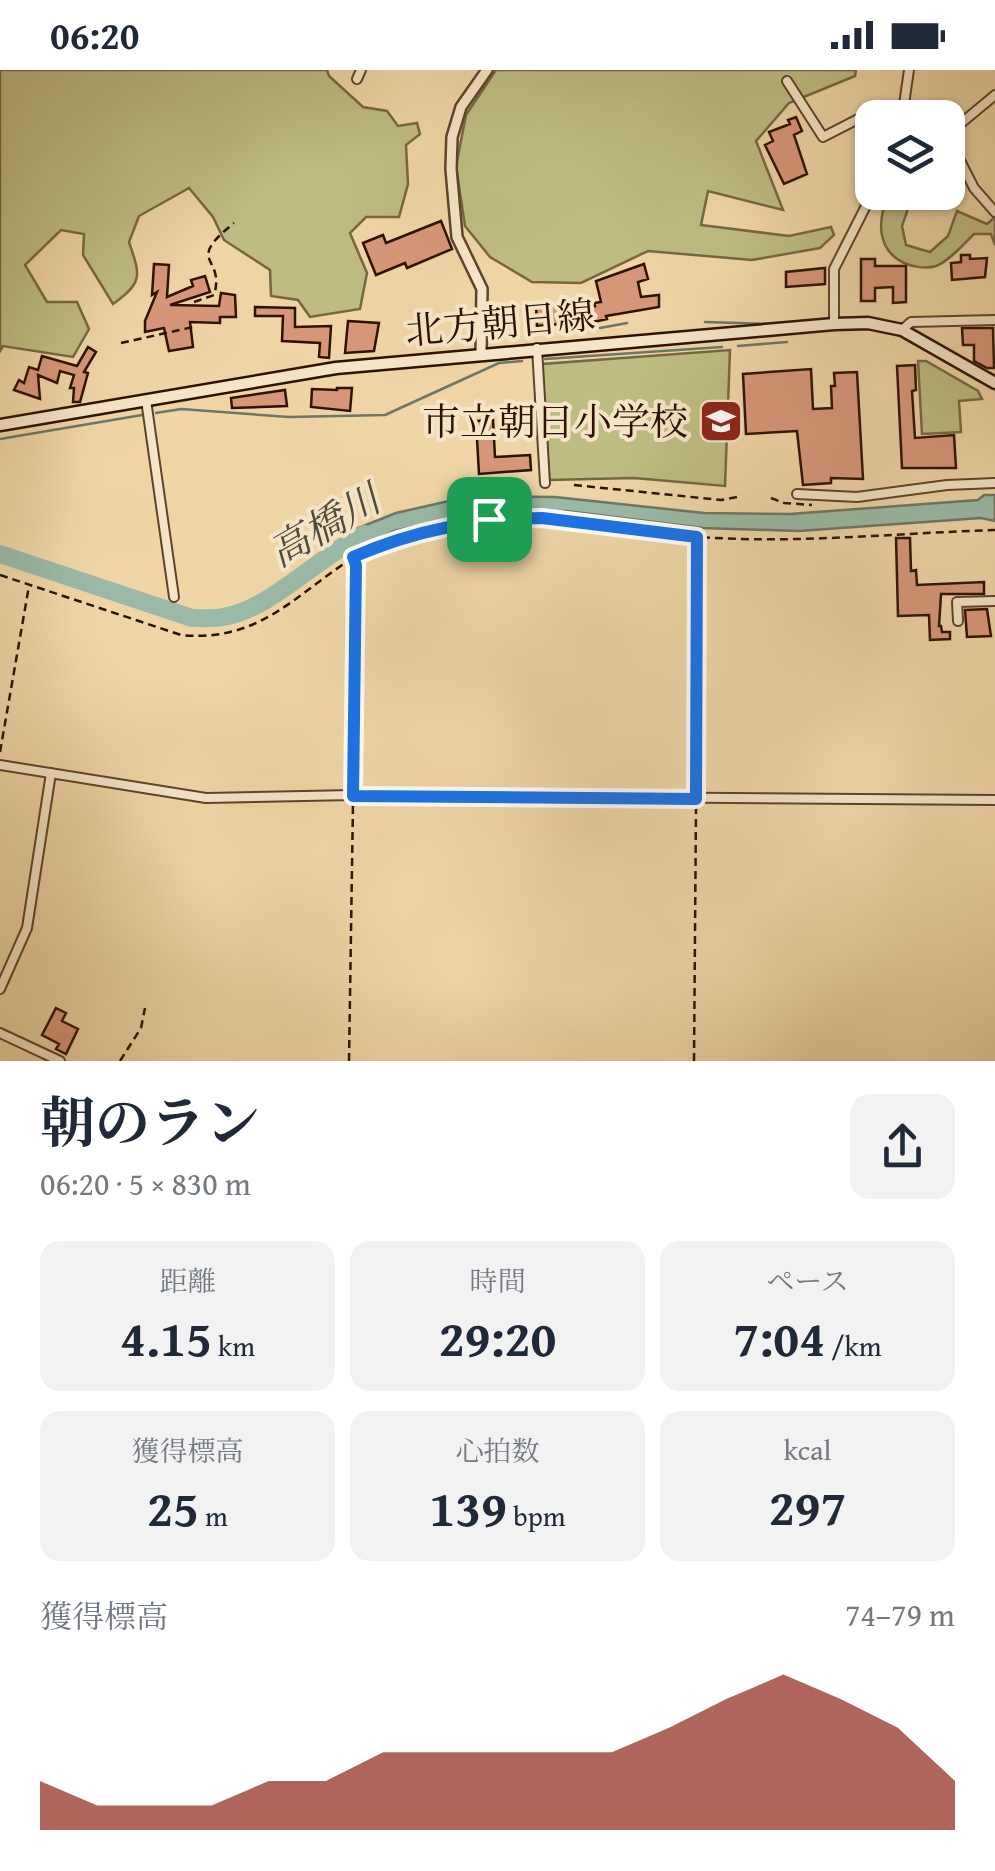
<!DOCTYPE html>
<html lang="ja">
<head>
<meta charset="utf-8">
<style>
	:root { --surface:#fff; --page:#f2f2f3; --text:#1f2937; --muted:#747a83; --accent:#8f2418 }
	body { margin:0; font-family:"Gentium Book Plus","Noto Serif JP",serif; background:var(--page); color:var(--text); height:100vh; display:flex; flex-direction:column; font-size:38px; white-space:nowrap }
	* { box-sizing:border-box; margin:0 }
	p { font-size:32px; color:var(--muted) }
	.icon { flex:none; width:55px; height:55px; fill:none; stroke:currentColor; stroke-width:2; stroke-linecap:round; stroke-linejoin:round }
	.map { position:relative; height:991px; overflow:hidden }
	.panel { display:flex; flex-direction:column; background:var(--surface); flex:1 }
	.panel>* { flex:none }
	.fabs { position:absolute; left:855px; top:30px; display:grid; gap:20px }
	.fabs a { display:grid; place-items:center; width:110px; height:110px; border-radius:20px; background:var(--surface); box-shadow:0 2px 8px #0004; font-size:50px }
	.pin { position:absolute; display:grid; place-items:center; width:85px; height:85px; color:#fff; margin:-42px; border-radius:20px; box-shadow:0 5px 15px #0006 }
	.round { display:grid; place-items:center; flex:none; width:105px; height:105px; border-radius:20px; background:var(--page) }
	.head { display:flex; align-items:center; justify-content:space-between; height:170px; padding:0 40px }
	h1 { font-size:55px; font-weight:700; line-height:75px }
	.metrics { display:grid; grid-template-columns:repeat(3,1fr); gap:15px; height:170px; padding:10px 40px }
	.metrics div { display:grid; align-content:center; border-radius:20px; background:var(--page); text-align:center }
	.metrics b { font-size:50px; font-weight:700 }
	.metrics small { font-size:28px; font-weight:400 }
	.metrics p { font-size:28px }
	.chart { height:280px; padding:20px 40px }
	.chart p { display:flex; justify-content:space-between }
	.chart svg { width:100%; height:180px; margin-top:10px; fill:var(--accent); opacity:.7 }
	.status { display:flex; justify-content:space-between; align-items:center; height:70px; padding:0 50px; background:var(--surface); direction:ltr }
	.status svg { height:28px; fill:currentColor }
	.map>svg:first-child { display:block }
</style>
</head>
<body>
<div class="status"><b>06:20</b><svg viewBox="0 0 49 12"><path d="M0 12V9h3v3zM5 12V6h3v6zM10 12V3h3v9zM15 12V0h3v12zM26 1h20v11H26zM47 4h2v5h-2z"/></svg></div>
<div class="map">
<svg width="995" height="991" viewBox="0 0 995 991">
	<rect width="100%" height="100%" fill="#efd5a6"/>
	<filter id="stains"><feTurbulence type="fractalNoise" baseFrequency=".002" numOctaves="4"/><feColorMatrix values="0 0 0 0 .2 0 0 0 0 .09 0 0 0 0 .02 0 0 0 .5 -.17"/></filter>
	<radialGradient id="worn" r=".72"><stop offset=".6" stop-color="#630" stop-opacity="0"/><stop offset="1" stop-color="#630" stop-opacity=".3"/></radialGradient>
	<path fill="#bebc83" stroke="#766742" stroke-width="2.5" d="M0,0H327L329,6L363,37L387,41L398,56L417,53L420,64L406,75L408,114L399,147H366L350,163L367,203L360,239L310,247L298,230L271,226L270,200L224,170L213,147L189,118L139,146L129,172C140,205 144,212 113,234L83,185L84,164L61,160L25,195L47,232H77L89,259L73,287L3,276L0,281Z
		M496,0H856L855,6L789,33L756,71L783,140L708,121L701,155L789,166L831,157L834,165L820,178L752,190L648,181L581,213L532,212L490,187L465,156L456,96L466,45Z
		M889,123H900L909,136L902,156L906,175L930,182L948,166L957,141L987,154L995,147V175L991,164H974C964,174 949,191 936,196C926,199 913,197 904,193C875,179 878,148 889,123Z
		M730,280L725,416L634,408L549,410L542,294Z
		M918,291H926L978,321L982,329L959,331L961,362L922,364Z"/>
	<path fill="#9ab9a6" stroke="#6e7664" stroke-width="2.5" d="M984,425H995V451L981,448L799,461L703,458L566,441L477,443L394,461L343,486V464L396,443L471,426L555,427L704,443L790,444L978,430Z"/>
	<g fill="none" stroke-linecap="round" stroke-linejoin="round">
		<path stroke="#6e7664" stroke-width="2.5" d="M705,252L770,254
			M600,258L627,253
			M738,276L787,272
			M545,289L722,277
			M156,343L181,339L289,347L385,345L499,293L522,291
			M0,369L142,345
			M345,720L348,500"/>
		<path stroke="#9ab9a6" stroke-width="18" d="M0,484L192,548C202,548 213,549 223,547C270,540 320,485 365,464"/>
	</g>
	<path fill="#d69779" stroke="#2d1202" stroke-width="2.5" d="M796,47L802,61L794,65L807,104L784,114L765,75L773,71L769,62L790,54L788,50Z
		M441,151L452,179L407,198L405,193L376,205L363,173L383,165L386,173Z
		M961,185H970V189L987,188L985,207L952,210L951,193L961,192Z
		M861,189H875V196H906V232L893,233V217L875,218V231H861Z
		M154,194L169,195L167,227L193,216L191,210L205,206L210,222L170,235L219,236L221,223L235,225L236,247H220V253L190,252L193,277L169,281L164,258L145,262V251L157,222L152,225Z
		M644,194L648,209L638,212L641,227L659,225V237L606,246L607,249L598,251L537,256L536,235L551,234L558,238L595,236L594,233L601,232L596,211Z
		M825,198V214L786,217V202Z
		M255,237L295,238V257L331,256L329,288L319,287L320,273L282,271L283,246H255Z
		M348,251L379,253L374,281L345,283Z
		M962,258H993L994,298H987L974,291V275H963Z
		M88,277L96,282L84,302L88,303L80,332H73L74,318H70L74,305L60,301L57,313L38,305L40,329L14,320L19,310L24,313L29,297L38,300L42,286L77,296Z
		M915,295L916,320L912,321L915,368L954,365L956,398H902L897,296Z
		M811,299L813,339L832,338L831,316H835L834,303L857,302L863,409L831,408V413L803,415L797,361L746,364L743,304Z
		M337,318H352L350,341L311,337L312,319L337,320Z
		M285,320L287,336L232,338L231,328Z
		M493,350L495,387L530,385L531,400L479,404L476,351Z
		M896,468H910L911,501L916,500L917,515L984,512V524H941L939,556H941L942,562H950V569L930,570L929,545L898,546Z
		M987,539L991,566L967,567L965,540Z
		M56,938L66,943L62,951L78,959L66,984L56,979L59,974L42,965Z"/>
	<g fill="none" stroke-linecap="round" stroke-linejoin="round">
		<g stroke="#5e432b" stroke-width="12">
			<path id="minor" d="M357,9L361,0
				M787,11L823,67L864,46L872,50
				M902,48L909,0
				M948,64L995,25
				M948,67L974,118L995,142
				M834,254V199L873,122
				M902,260L911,252L995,250
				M537,278L545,413
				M146,330L174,527
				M797,424L857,427L947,415L995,413
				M958,551L957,532L995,531
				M0,695L206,728L353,725L995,730
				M0,919L27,858L51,703
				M0,963L60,991"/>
		</g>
		<g stroke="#5e432b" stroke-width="14">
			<path id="tertiary" d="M481,283L482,219L457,167L451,99L452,67L461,37L487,0"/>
		</g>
		<g stroke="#2d1202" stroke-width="15">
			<path id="secondary" d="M0,355L336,298L834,254L868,253L902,260L995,313"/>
		</g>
		<path stroke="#2d1202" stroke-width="2.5" stroke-dasharray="8 5" stroke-linecap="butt" d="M194,232L214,225C226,185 183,194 234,153
			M121,273L193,257
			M574,415L721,430L737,427
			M771,428L784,433L812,435
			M0,505L181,565C281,575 314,492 398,468C444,455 491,446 540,448C593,450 646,464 699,467C798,474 896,463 995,460
			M0,682L29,516
			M353,715L356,495L353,488
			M696,721L697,469
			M120,991L141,958L145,938
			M349,991L353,733
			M694,991L696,738"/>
		<use href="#minor" stroke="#f5e4c5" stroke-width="8"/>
		<use href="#tertiary" stroke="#f5e4c5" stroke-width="9"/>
		<use href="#secondary" stroke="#f5e4c5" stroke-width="10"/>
	</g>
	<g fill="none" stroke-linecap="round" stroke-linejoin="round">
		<g stroke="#fff" stroke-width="20">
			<path id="route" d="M542,448L697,467L696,729L353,726L356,495L353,487C415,460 474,449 542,448Z"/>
		</g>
		<use href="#route" stroke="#1a73e8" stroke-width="12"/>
	</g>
	<defs>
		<g id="school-square" transform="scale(2.25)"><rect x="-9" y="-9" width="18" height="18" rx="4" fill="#8f2418" stroke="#f5e4c5"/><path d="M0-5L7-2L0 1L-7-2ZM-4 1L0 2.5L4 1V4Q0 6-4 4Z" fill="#fff"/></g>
	</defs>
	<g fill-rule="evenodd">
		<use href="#school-square" x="721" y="351"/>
	</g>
	<g text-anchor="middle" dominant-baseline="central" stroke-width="8" stroke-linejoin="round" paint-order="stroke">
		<g font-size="38" fill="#2d1202" stroke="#f5e4c5">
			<text transform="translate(500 252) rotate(-5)">北方朝日線</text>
		</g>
		<g font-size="38" fill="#2d1202" stroke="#f5e4c5" text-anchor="end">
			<text x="688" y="351">市立朝日小学校</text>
		</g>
		<g font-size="40" font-style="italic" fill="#534c3b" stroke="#f5e4c5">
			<text transform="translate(324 455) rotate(-30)">高橋川</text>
		</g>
	</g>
	<rect width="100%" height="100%" filter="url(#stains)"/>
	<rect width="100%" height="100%" fill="url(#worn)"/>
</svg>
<div class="fabs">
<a><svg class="icon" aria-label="layers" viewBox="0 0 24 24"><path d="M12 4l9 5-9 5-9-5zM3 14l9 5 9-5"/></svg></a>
</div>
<div class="pin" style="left:489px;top:449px;background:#1e9e55"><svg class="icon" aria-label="arrive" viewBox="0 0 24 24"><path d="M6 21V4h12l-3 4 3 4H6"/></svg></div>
</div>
<section class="panel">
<div class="head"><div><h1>朝のラン</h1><p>06:20 · 5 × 830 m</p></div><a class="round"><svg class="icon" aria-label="share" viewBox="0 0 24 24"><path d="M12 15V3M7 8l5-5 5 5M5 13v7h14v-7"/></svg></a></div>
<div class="metrics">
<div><p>距離</p><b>4.15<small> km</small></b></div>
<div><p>時間</p><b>29:20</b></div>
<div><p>ペース</p><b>7:04<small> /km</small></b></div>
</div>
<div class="metrics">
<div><p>獲得標高</p><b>25<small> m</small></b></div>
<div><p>心拍数</p><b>139<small> bpm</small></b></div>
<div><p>kcal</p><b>297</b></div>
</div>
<div class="chart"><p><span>獲得標高</span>74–79 m</p>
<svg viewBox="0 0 160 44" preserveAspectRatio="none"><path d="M0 44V32L10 38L20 38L30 38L40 32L50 32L60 25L70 25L80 25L90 25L100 25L110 19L120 12L130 6L140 12L150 19L160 32V44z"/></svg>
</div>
</section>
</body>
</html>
